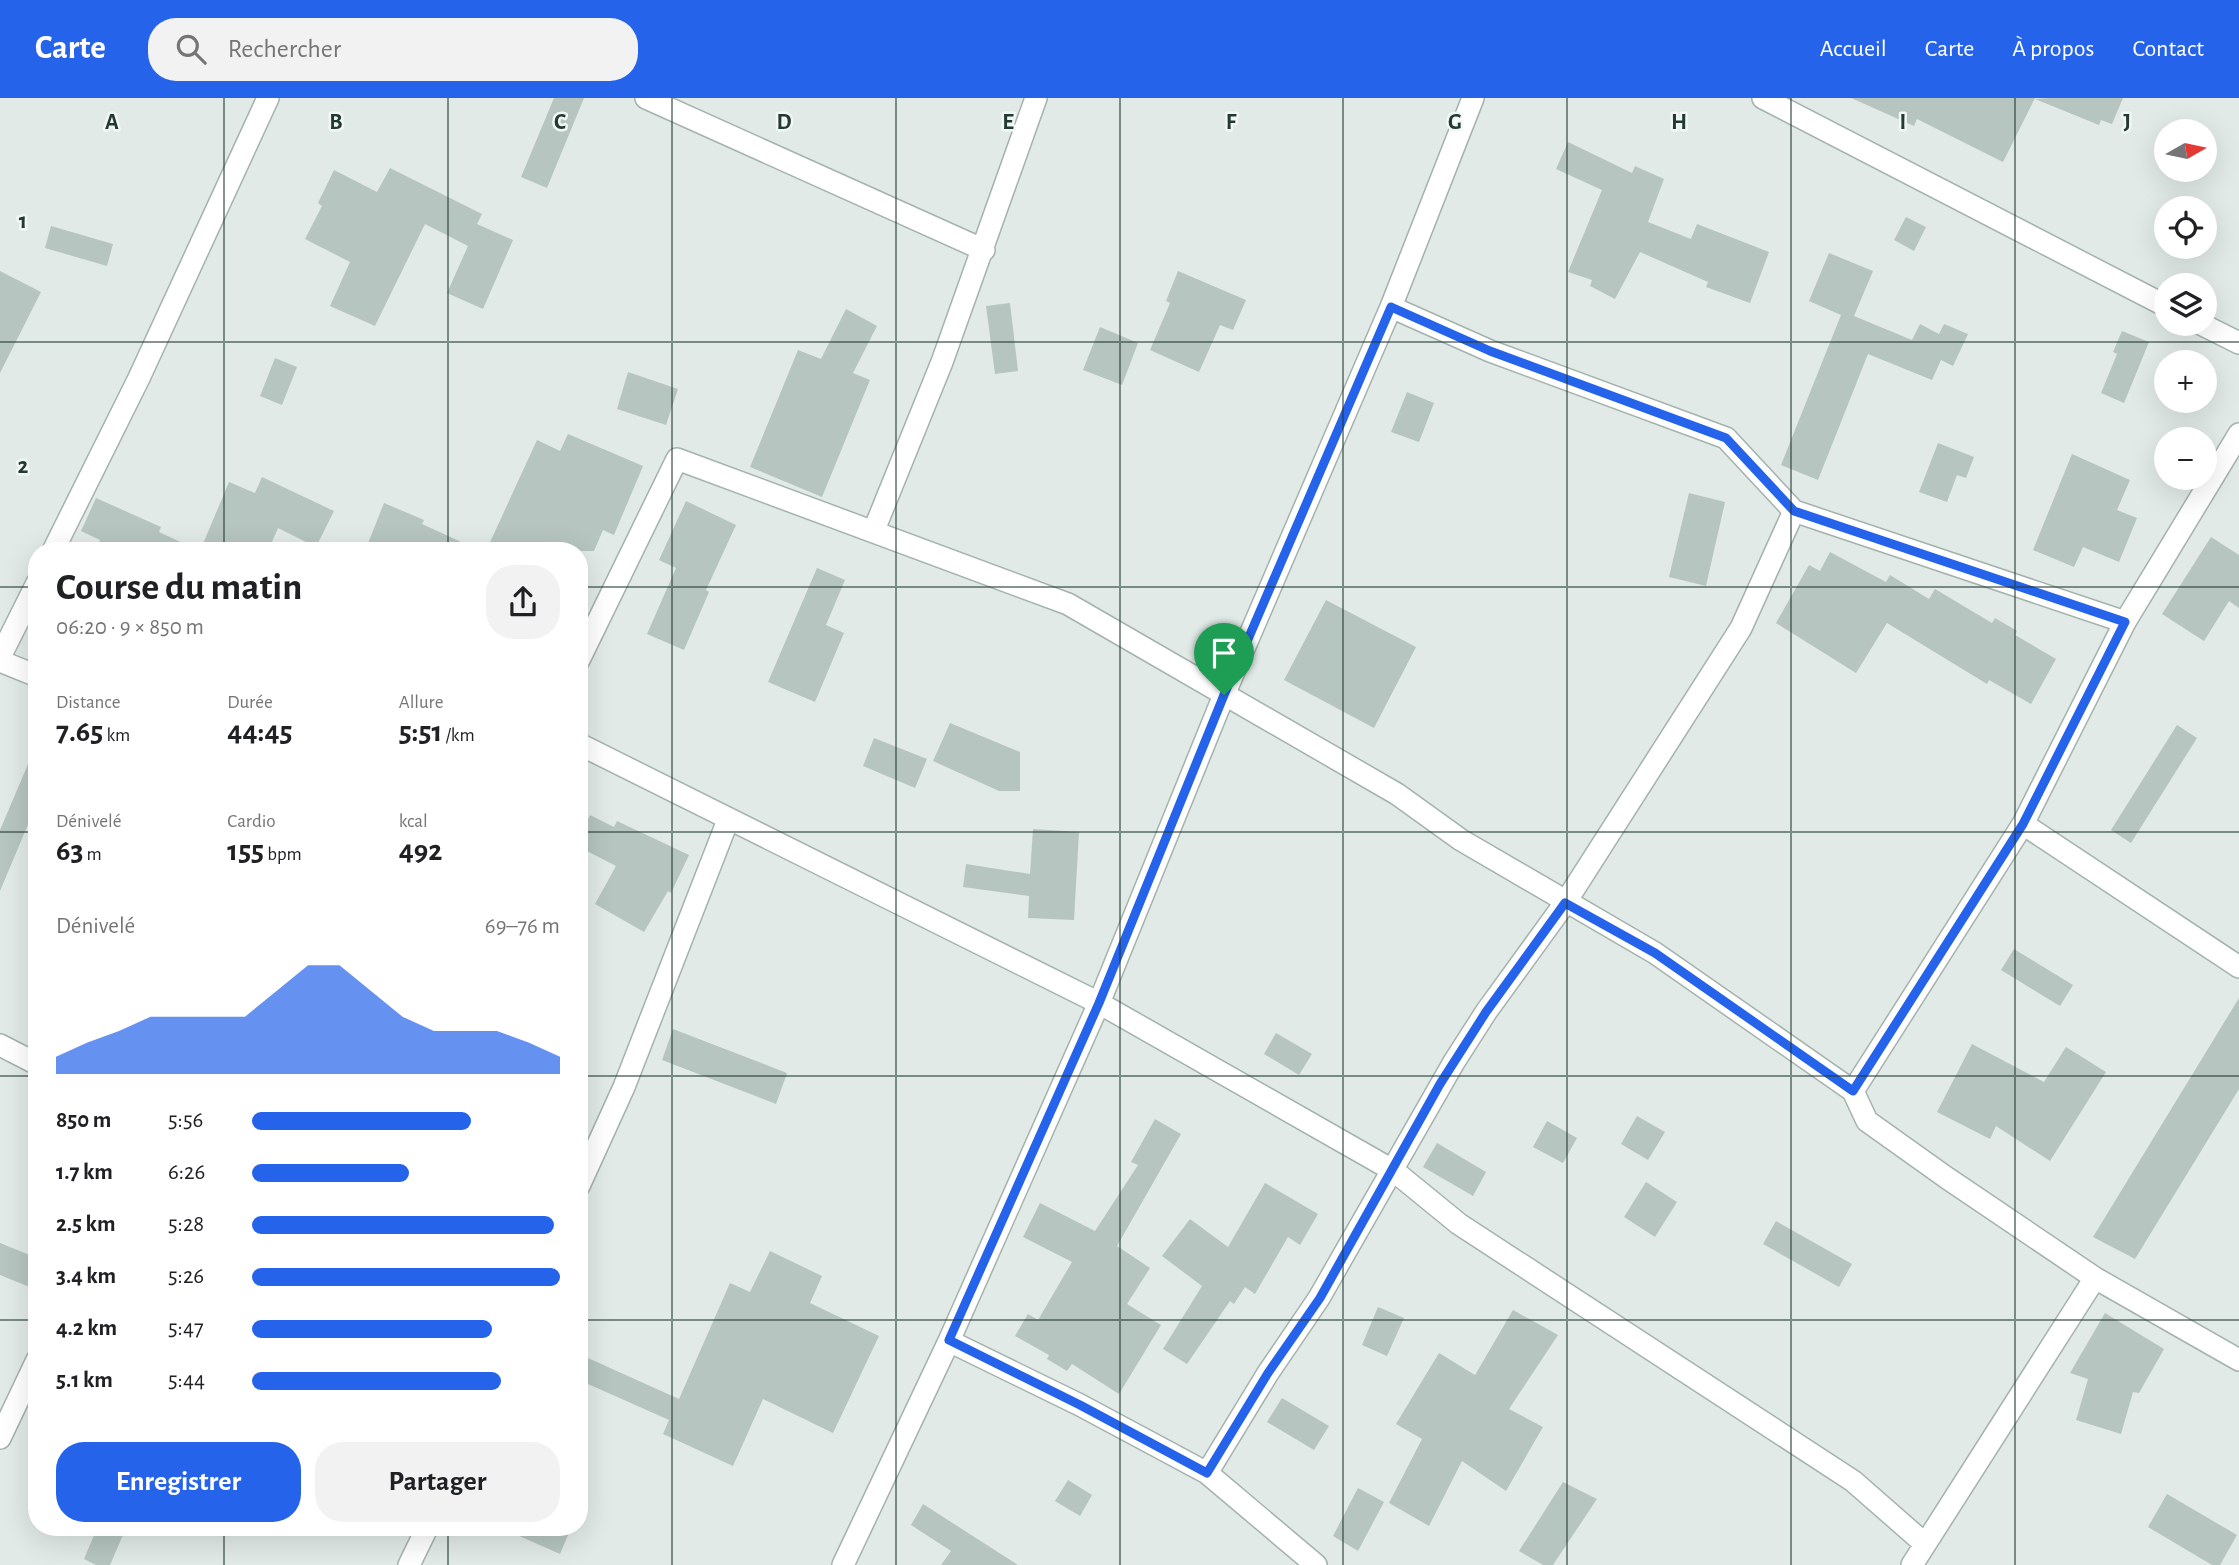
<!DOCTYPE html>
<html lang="fr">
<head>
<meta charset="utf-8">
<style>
	:root { --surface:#fff; --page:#f2f2f2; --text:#202124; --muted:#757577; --accent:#2563eb }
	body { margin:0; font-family:"Alegreya Sans",sans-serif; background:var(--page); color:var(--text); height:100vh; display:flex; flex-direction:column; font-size:26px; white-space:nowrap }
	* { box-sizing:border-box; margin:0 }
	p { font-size:23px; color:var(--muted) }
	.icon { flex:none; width:38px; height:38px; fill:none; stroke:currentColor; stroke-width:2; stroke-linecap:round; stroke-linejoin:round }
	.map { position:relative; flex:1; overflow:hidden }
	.drawer { position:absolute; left:28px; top:444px; width:560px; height:994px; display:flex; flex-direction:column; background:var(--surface); border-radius:28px; box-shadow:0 7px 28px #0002 }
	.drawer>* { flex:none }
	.needle { width:46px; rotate:81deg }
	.buttons { position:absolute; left:2154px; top:21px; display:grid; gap:14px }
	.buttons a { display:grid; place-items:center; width:63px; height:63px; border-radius:50%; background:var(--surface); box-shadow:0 7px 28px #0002; font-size:35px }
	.pin { position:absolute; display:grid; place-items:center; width:60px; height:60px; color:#fff; margin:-72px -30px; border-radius:50% 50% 50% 0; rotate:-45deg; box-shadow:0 0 7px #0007 }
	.pin .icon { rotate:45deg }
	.round { display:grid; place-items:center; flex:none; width:74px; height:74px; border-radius:28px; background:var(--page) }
	.overview { display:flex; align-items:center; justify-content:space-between; height:119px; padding:0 28px }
	h1 { font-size:38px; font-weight:700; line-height:52px }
	.figures { display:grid; grid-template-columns:repeat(3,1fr); gap:10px; height:119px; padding:7px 28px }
	.figures div { display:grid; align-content:center }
	.figures b { font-size:30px; font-weight:700 }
	.figures small { font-size:19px; font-weight:400 }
	.figures p { font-size:19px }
	.chart { height:196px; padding:14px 28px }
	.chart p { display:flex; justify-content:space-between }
	.chart svg { width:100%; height:126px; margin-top:7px; fill:var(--accent); opacity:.7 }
	.action { display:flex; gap:14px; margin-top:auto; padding:14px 28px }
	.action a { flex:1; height:80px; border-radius:28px; background:var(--accent); color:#fff; font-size:28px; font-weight:700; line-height:80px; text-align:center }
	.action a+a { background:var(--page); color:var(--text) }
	ul { padding:0 28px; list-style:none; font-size:23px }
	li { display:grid; grid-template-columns:112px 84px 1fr; align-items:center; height:52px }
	li i { height:18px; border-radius:9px; background:var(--accent) }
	header { display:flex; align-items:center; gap:42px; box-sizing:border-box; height:98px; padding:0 35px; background:var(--accent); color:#fff }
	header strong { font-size:33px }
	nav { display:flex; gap:38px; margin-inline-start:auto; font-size:24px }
	.search { width:490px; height:63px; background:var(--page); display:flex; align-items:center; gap:18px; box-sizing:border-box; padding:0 24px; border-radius:28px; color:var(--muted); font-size:26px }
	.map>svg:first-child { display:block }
</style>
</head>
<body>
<header>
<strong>Carte</strong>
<div class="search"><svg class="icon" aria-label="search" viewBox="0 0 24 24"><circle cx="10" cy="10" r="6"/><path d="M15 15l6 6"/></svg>Rechercher</div>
<nav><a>Accueil</a><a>Carte</a><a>À propos</a><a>Contact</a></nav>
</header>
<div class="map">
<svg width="2239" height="1467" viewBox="0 0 2239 1467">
	<rect width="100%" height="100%" fill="#e1eae6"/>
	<path fill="#b6c5bf" d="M554,0H584L547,90L521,79Z
		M1851,0H2035L2003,64L1917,21L1914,28Z
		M2050,0H2123L2112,26L2101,22L2099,27L2035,1Z
		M1568,44L1632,75L1635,68L1664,81L1648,124L1691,141L1697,126L1769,154L1750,205L1706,189L1708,184L1640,154L1615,201L1590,188L1592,182L1568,174L1602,92L1556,71Z
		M390,70L482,116L477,126L513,142L483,211L447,195L468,148L425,126L375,228L330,208L350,164L305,141L322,108L318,105L334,72L377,94Z
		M1906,119L1926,129L1914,153L1894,142Z
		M51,128L113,146L107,168L45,150Z
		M1829,155L1873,173L1854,218L1912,242L1920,226L1939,236L1944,226L1968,236L1953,268L1941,262L1932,282L1868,256L1818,382L1781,367L1841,217L1809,203Z
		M0,173L41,194L0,275Z
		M1178,173L1246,202L1233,232L1220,227L1199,274L1150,252L1170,205L1166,203Z
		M1010,205L1018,273L995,276L986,208Z
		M846,211L877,228L853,275L870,282L822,399L750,369L798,252L821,261Z
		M1100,229L1138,245L1122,287L1083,272Z
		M2122,233L2149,244L2124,305L2101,295L2117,256L2113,254Z
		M275,260L297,269L282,307L260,298Z
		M628,274L678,291L666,327L617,311Z
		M1407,294L1434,305L1419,344L1391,334Z
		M568,336L643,368L614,437L603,432L594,453H486L537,342L560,353Z
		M1938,345L1974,359L1966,380L1957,377L1947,404L1919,394Z
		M2072,356L2130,382L2117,412L2137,420L2119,464L2083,449L2074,469L2033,452Z
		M262,379L334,413L316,449L278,430L268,453H95L100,442L81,433L96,400L161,429L159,434L200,453L229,384L255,395Z
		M1689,395L1725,404L1706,488L1669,479Z
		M686,403L736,427L706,492L709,494L684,552L647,536L676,470L659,462Z
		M384,405L424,422L422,426L481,453H365Z
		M2211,439L2239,457V510L2229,503L2204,543L2162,516Z
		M1830,454L1886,484L1890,477L1929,501L1935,491L1992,525L1995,520L2017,533L2015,537L2056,561L2031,606L1989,582L1987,586L1887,525L1856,575L1776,525L1809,467L1820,473Z
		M817,470L845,482L826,527L844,535L815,604L768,584Z
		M1326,502L1416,549L1374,630L1284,582Z
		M950,625L1020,654V693H999L933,663Z
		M2177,627L2197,640L2131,745L2111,732Z
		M874,640L927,661L915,690L863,668Z
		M37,645V705L0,793V732Z
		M590,717L614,729L617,723L689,757L671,795L668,793L644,834L595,806L616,768L579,749V739Z
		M1033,731L1079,734L1074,822L1028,820L1029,798L963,789L966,766L1030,776Z
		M2014,851L2073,887L2060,908L2001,872Z
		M2239,900V991L2135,1161L2093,1139Z
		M673,931L787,975L776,1006L662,962Z
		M1276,935L1312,956L1299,977L1264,956Z
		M1972,946L2044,984L2066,949L2106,974L2050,1063L1996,1028L1990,1041L1937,1014Z
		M1637,1018L1665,1034L1648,1062L1621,1046Z
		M1155,1021L1181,1036L1117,1148L1150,1170L1127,1206L1161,1227L1119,1296L1072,1266L1067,1273L1047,1261L1049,1257L1015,1238L1028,1216L1038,1222L1072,1164L1023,1139L1040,1105L1095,1133L1138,1067L1131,1064Z
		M1547,1023L1577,1040L1563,1065L1533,1049Z
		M1437,1045L1486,1074L1473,1098L1423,1069Z
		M1646,1084L1677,1104L1655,1139L1624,1119Z
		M1265,1085L1318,1116L1300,1147L1288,1139L1255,1196L1245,1189L1234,1206L1230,1203L1187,1266L1163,1251L1202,1188L1162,1158L1190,1121L1228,1149Z
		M1776,1123L1852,1166L1839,1189L1763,1146Z
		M0,1145L37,1160V1192L0,1177Z
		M770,1153L822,1178L810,1205L879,1238L833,1335L763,1301L733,1368L663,1336L669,1322L579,1282V1256L679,1301L730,1185L750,1194Z
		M1378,1209L1404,1220L1387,1258L1362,1247Z
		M1513,1212L1558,1237L1509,1311L1543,1329L1506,1393L1462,1363L1429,1428L1389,1405L1422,1341L1396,1326L1439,1255L1475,1277Z
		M2105,1215L2164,1251L2139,1295L2133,1294L2121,1336L2076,1322L2088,1281L2070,1275Z
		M1282,1300L1329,1328L1314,1352L1267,1324Z
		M1068,1382L1092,1397L1080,1418L1055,1403Z
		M1563,1384L1597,1401L1553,1467H1543L1519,1453Z
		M1358,1390L1384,1404L1358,1453L1333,1438Z
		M2167,1396L2237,1437L2220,1467H2212L2148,1429Z
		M923,1406L1018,1467H941L951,1453L911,1427Z
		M97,1430H126L110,1467H96L84,1461Z
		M501,1430H571L560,1456Z"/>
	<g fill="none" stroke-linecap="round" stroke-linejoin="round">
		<g stroke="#a4b2ad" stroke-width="24">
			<path id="street" d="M646,0L984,152
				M1763,0L2166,208
				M1391,209L1490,253L1726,340L1794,413L2125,524
				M2201,226L2239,245
				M874,432L942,264L1036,0
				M53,453L139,280L268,0
				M0,559L37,485
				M579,562L677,361L1068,506L1397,696L1461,742L1655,855L1853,993L1867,1023L1947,1080L2095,1180L2239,1262
				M0,563L37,578
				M579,646L1099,905L1394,1073L1459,1126L1853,1383L1925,1446
				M2023,726L2239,869
				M0,947L37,966
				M1853,993L2023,726L2125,524L2239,336
				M579,1088L624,989L728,722
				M949,1243L1080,1307L1207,1375L1316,1467
				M0,1340L37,1262
				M1207,1375L1268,1275L1319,1200L1454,964L1486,914L1565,805L1741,530L1794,413
				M409,1467L427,1430
				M843,1467L949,1243L1099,905L1224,597L1391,209L1473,0
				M1912,1467L2095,1180"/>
		</g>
		<use href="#street" stroke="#fff" stroke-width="21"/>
	</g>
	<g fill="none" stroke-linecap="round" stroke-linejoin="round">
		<g stroke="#fff" stroke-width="14">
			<path id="route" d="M1391,209L1490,253L1726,340L1794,413L2125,524L2023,726L1853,993L1655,855L1565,805L1486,914L1440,986L1320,1200L1268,1275L1207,1375L1080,1307L949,1242L1099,905L1224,597Z"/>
		</g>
		<use href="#route" stroke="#2563eb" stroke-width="9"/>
	</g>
	<path fill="none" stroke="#223a33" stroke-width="2" stroke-opacity="0.55" d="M224,0V453M448,0V453M672,0V1467M896,0V1467M1120,0V1467M1343,0V1467M1567,0V1467M1791,0V1467M2015,0V1467M0,244H2239M0,489H37M579,489H2239M0,734H37M579,734H2239M0,978H37M579,978H2239M0,1222H37M579,1222H2239M224,1430V1467M448,1430V1467"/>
	<g font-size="23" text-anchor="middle" font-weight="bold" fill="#223a33" stroke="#f1f7f4" stroke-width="5" stroke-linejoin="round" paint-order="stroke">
		<text x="112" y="31">A</text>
		<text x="336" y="31">B</text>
		<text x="560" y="31">C</text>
		<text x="784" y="31">D</text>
		<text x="1008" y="31">E</text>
		<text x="1231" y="31">F</text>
		<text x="1455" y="31">G</text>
		<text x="1679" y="31">H</text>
		<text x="1903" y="31">I</text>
		<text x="2127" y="31">J</text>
		<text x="23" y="130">1</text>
		<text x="23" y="375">2</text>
	</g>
</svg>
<div class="buttons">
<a><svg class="needle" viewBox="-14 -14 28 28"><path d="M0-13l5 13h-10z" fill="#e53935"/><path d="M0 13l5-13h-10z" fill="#757577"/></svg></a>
<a><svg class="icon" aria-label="locate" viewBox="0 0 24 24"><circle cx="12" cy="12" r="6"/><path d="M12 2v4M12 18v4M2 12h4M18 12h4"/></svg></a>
<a><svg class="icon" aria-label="layers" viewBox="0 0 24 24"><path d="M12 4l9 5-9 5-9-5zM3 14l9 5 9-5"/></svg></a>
<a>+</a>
<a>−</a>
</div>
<div class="pin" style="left:1224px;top:597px;background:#1e9e55"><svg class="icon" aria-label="arrive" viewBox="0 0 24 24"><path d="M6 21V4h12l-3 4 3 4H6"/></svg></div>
<section class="drawer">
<div class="overview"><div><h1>Course du matin</h1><p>06:20 · 9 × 850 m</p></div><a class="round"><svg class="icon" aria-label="share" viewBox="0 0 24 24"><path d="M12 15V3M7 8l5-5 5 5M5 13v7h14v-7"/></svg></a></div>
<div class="figures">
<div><p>Distance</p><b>7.65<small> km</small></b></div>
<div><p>Durée</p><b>44:45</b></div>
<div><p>Allure</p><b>5:51<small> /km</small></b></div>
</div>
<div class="figures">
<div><p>Dénivelé</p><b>63<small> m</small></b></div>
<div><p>Cardio</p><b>155<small> bpm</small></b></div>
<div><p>kcal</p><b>492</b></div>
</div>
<div class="chart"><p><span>Dénivelé</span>69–76 m</p>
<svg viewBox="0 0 160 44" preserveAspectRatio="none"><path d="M0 44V38L10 33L20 29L30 24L40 24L50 24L60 24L70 15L80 6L90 6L100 15L110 24L120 29L130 29L140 29L150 33L160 38V44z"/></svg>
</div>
<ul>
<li><b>850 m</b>5:56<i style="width:71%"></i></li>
<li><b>1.7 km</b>6:26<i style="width:51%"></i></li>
<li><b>2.5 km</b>5:28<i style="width:98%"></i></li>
<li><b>3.4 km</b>5:26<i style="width:100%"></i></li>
<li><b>4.2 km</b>5:47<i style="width:78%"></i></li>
<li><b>5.1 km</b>5:44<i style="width:81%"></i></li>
</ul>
<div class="action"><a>Enregistrer</a><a>Partager</a></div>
</section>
</div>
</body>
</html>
